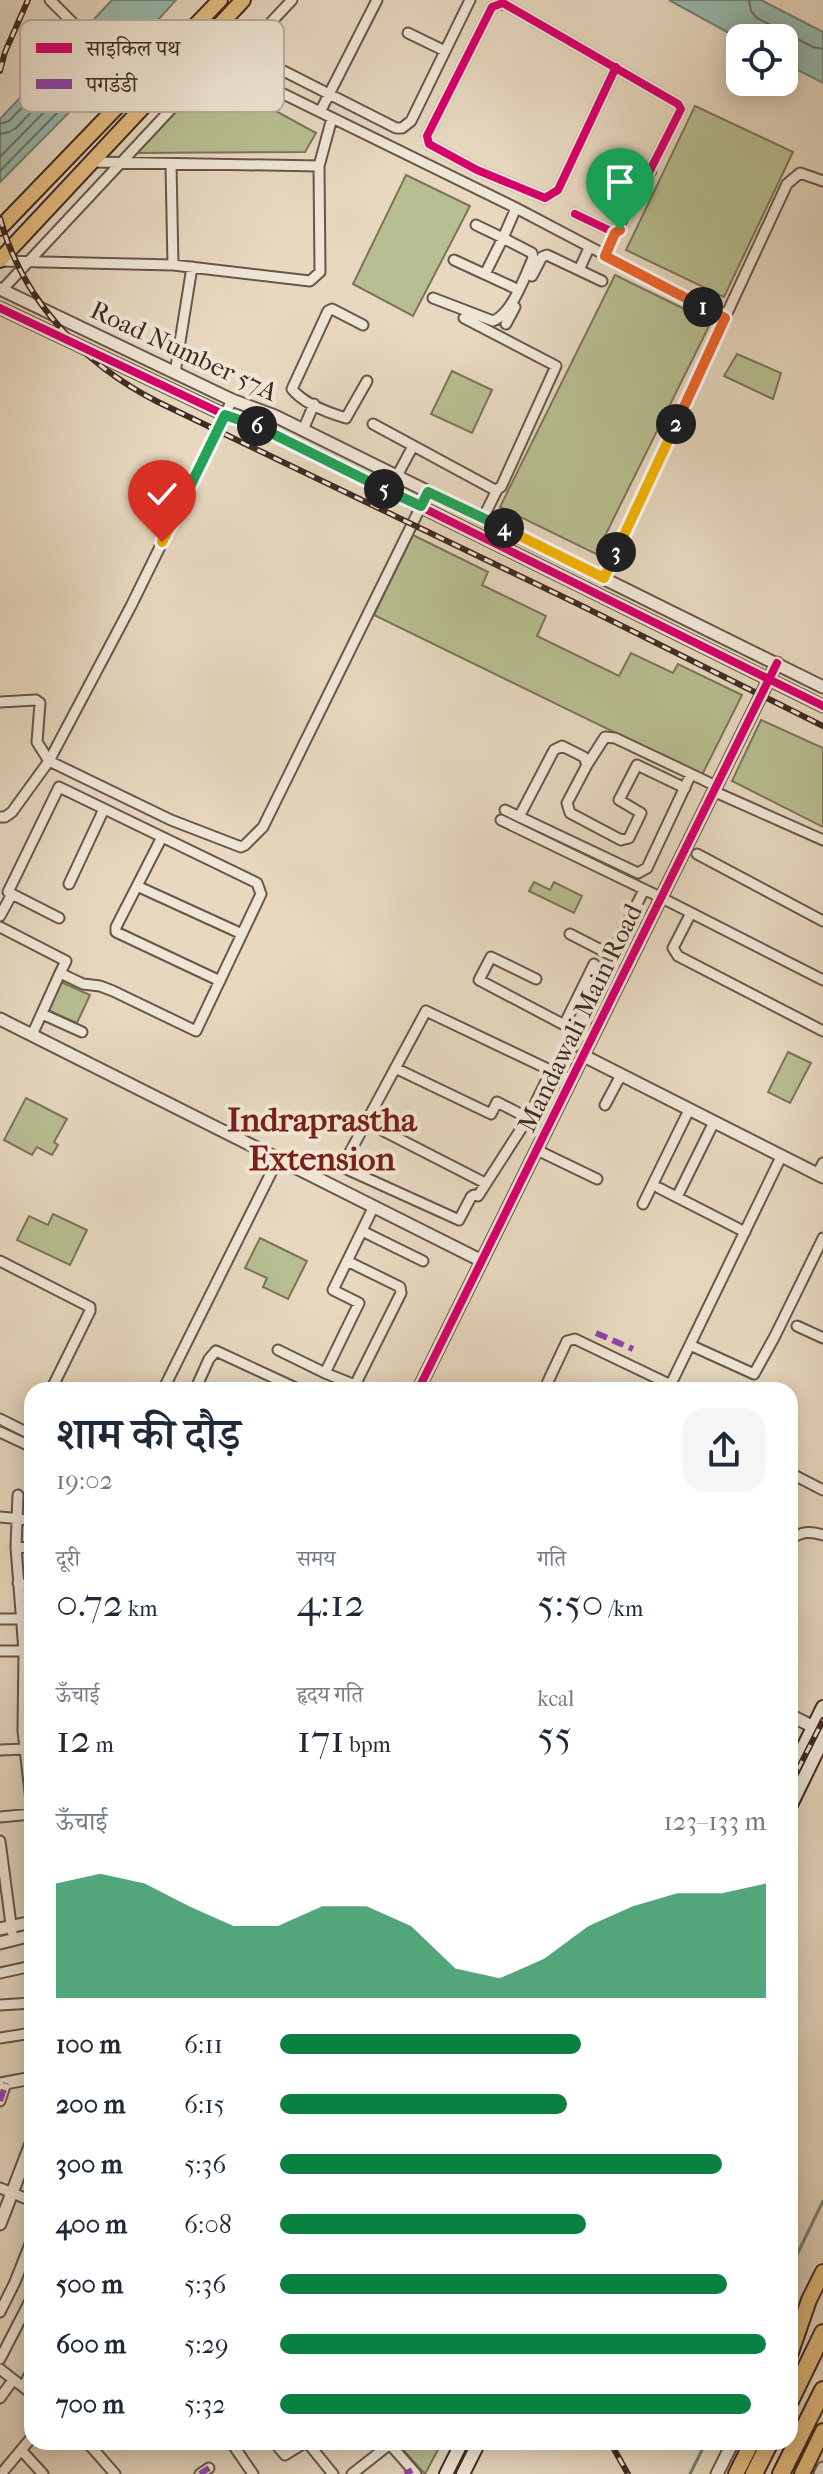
<!DOCTYPE html>
<html lang="hi">
<head>
<meta charset="utf-8">
<style>
	:root { --surface:#fff; --page:#f6f6f7; --text:#1f2937; --muted:#747a83; --accent:#0b8043 }
	body { margin:0; font-family:"IM FELL French Canon","Noto Serif Devanagari",serif; background:var(--page); color:var(--text); height:100vh; display:flex; flex-direction:column; font-size:30px; white-space:nowrap }
	* { box-sizing:border-box; margin:0 }
	p { font-size:26px; color:var(--muted) }
	.icon { flex:none; width:44px; height:44px; fill:none; stroke:currentColor; stroke-width:2; stroke-linecap:round; stroke-linejoin:round }
	.map { position:relative; flex:1; overflow:hidden }
	.panel { position:absolute; left:24px; top:1382px; width:774px; height:1068px; display:flex; flex-direction:column; background:var(--surface); border-radius:24px; box-shadow:0 4px 20px #0003 }
	.panel>* { flex:none }
	.tools { position:absolute; left:726px; top:24px; display:grid; gap:16px }
	.tools a { display:grid; place-items:center; width:72px; height:72px; border-radius:16px; background:var(--surface); box-shadow:0 4px 20px #0003; font-size:40px }
	.pin { position:absolute; display:grid; place-items:center; width:68px; height:68px; color:#fff; margin:-82px -34px; border-radius:50% 50% 50% 0; rotate:-45deg; box-shadow:0 0 8px #0007 }
	.pin .icon { rotate:45deg }
	.km { position:absolute; width:40px; height:40px; margin:-20px; border-radius:50%; background:#222; color:#fff; font-size:22px; line-height:40px; text-align:center }
	.round { display:grid; place-items:center; flex:none; width:84px; height:84px; border-radius:24px; background:var(--page) }
	.headline { display:flex; align-items:center; justify-content:space-between; height:136px; padding:0 32px }
	h1 { font-size:44px; font-weight:600; line-height:60px }
	.stats { display:grid; grid-template-columns:repeat(3,1fr); gap:12px; height:136px; padding:8px 32px }
	.stats div { display:grid; align-content:center }
	.stats b { font-size:40px; font-weight:600 }
	.stats small { font-size:22px; font-weight:400 }
	.stats p { font-size:22px }
	.chart { height:224px; padding:16px 32px }
	.chart p { display:flex; justify-content:space-between }
	.chart svg { width:100%; height:144px; margin-top:8px; fill:var(--accent); opacity:.7 }
	ul { padding:0 32px; list-style:none; font-size:26px }
	li { display:grid; grid-template-columns:128px 96px 1fr; align-items:center; height:60px }
	li i { height:20px; border-radius:10px; background:var(--accent) }
	.map>svg:first-child { display:block }
</style>
</head>
<body>
<div class="map">
<svg width="823" height="2474" viewBox="0 0 823 2474">
	<rect width="100%" height="100%" fill="#e7d8bf"/>
	<filter id="stains"><feTurbulence type="fractalNoise" baseFrequency=".0025" numOctaves="4"/><feColorMatrix values="0 0 0 0 .2 0 0 0 0 .09 0 0 0 0 .02 0 0 0 .5 -.17"/></filter>
	<radialGradient id="worn" r=".72"><stop offset=".6" stop-color="#630" stop-opacity="0"/><stop offset="1" stop-color="#630" stop-opacity=".3"/></radialGradient>
	<path fill="#b7be91" stroke="#7c745a" stroke-width="2" d="M208,74L316,133L305,152L128,153Z
		M695,106L793,152L724,297L626,250Z
		M406,175L470,206L413,316L353,284Z
		M615,275L711,322L596,554L500,507Z
		M737,354L781,373L773,399L724,376Z
		M452,371L492,390L472,433L431,414Z
		M413,535L488,572L482,585L546,616L537,636L619,676L631,653L673,673L678,664L742,695L702,775L374,615Z
		M761,720L823,748V827L732,781Z
		M534,882L550,890L554,882L582,896L574,913L529,891Z
		M61,982L90,995L77,1023L48,1010Z
		M788,1052L811,1063L790,1103L768,1092Z
		M26,1098L67,1119L54,1142L58,1145L52,1155L37,1147L32,1155L4,1140Z
		M53,1214L87,1230L70,1265L17,1240L29,1216L48,1225Z
		M260,1238L307,1261L288,1299L263,1287L267,1278L245,1268Z
		M396,2442H442L425,2474Z"/>
	<path fill="#97baae" stroke="#748177" stroke-width="2" d="M112,0H176L127,54L0,182V119Z
		M669,0H761L823,32V83L784,63V38L740,39Z"/>
	<g fill="none" stroke-linecap="round" stroke-linejoin="round">
		<path stroke="#6c7269" stroke-width="2" d="M749,0L751,11L757,18L813,47L823,49
			M0,124L9,121L84,43
			M0,134L9,132L16,128L91,50
			M0,157L98,57
			M0,171L105,64"/>
		<path stroke="#748177" stroke-width="3" d="M790,2269L823,2201
			M690,2474L706,2442"/>
		<g stroke="#6a564b" stroke-width="13">
			<path id="minor" d="M50,0L137,87
				M292,0L244,51L396,128H402L411,121L470,0
				M408,33L445,51
				M196,51L516,208L725,318
				M320,112L377,0
				M624,160L651,171
				M171,164L173,265
				M319,166L332,118
				M575,214L615,233L620,230L681,109L678,104L503,3L492,7L427,136L429,144L477,170L545,198L558,190L616,67
				M476,225L503,238L485,274
				M605,256L615,233
				M454,260L519,290
				M0,261L173,265L310,281L320,272L319,166L93,162
				M579,270L589,248
				M532,276L542,257L547,255L602,281
				M2,290L216,61
				M433,298L493,321C512,314 525,276 533,258L532,253L503,238L516,208
				M506,324L515,307
				M363,325L332,309L328,311L292,389C303,403 329,413 346,418L367,381
				M175,373L192,267
				M373,424L495,490L501,487L556,366L464,318
				M303,430L314,404
				M397,476L413,446
				M483,518L497,490
				M604,578L787,184L800,173L823,181
				M0,702L36,700L40,703L37,742L49,761L171,820L241,847L245,845L263,827L428,492
				M587,765L605,737L615,738L691,774
				M713,791L823,840
				M505,810L638,873L647,868L691,774L716,786
				M0,817H5L12,812L49,761L131,606L232,400
				M519,817L554,750L562,746L584,757L587,765L567,803L570,813L621,840L629,838L641,813L619,800L637,765L685,788
				M501,820L660,897L823,980
				M162,837L116,927V932L220,981
				M697,854L823,921
				M69,884L104,809
				M691,913L673,948L678,956L823,1031
				M0,916L12,894
				M59,918L8,892L59,787L257,883L261,894L242,934
				M0,927L66,961L60,973
				M570,934L611,955L644,890
				M536,979L491,957L479,980L591,1039
				M42,1014L82,1032
				M564,1025L594,964
				M32,1035L60,973L83,984L100,986L113,991L196,1031L242,934L137,886
				M395,1068L491,1114L497,1102L528,1118
				M551,1071L528,1118L478,1196L474,1195L471,1197L459,1220L342,1167L426,1011L571,1080
				M605,1105L621,1075
				M366,1122L485,1183
				M537,1150L597,1179
				M817,1175L823,1163
				M659,1188L745,1232
				M677,1197L714,1122
				M643,1204L689,1110
				M362,1231L423,1261
				M0,1261L90,1307V1311L51,1390
				M347,1261L400,1287L401,1293L355,1385L365,1390
				M797,1326L823,1338
				M690,1345L754,1374L775,1336L823,1238
				M278,1350L325,1373
				M355,1385L325,1373L359,1303L333,1290L374,1206
				M163,1390L278,1159
				M195,1390L209,1359L216,1351L300,1390
				M544,1390L567,1341L575,1339L671,1385
				M668,1390L781,1157
				M0,1419L26,1432L32,1429
				M0,1432L32,1447
				M790,1473L823,1490
				M18,1495L16,1547L24,1651L23,1731L32,1810
				M0,1517L32,1520
				M790,1540C801,1531 810,1531 823,1535
				M16,1547L32,1548
				M18,1583L32,1585
				M0,1619H32
				M0,1651H32
				M0,1750L26,1749
				M0,1817L32,1814
				M0,1841L12,1932
				M0,1973L32,1966
				M0,2005L32,2003
				M0,2038L32,2033
				M0,2101L6,2083
				M0,2188L32,2201
				M0,2312L15,2282L32,2239
				M0,2359L32,2297
				M0,2369L32,2394
				M23,2387L32,2370
				M0,2398L13,2380
				M87,2442L115,2474
				M231,2442L253,2474
				M274,2442L285,2455L306,2442
				M307,2442L333,2474
				M388,2442L416,2474
				M22,2451L43,2474
				M1,2474L32,2437
				M200,2474L209,2468
				M352,2474L390,2444"/>
		</g>
		<g stroke="#6a564b" stroke-width="15">
			<path id="tertiary" d="M0,289L232,400L275,416L823,687
				M0,308L225,415L266,430L823,706
				M0,1019L482,1261
				M582,1055L823,1177
				M418,1390L777,663
				M790,1715L823,1732
				M0,1929L32,1922
				M0,1943L32,1935
				M0,2084L32,2078
				M0,2224L32,2141
				M717,2474L733,2442
				M820,2474L823,2468"/>
		</g>
		<g stroke="#402b24" stroke-width="16">
			<path id="secondary" d="M790,1774L823,1707
				M790,1807L823,1739
				M446,2474L462,2442
				M463,2474L479,2442"/>
		</g>
		<g stroke="#402b24" stroke-width="18">
			<path id="primary" d="M0,228L220,0
				M0,260L243,0"/>
		</g>
		<g stroke="#402b24" stroke-width="18">
			<path id="trunk" d="M790,2355L809,2300L823,2272
				M736,2474L752,2442
				M802,2474L823,2431"/>
		</g>
		<g stroke="#402b24" stroke-width="20">
			<path id="motorway" d="M790,2401L823,2333
				M754,2474L770,2442
				M781,2474L823,2390"/>
		</g>
		<use href="#minor" stroke="#efe6d5" stroke-width="9"/>
		<use href="#tertiary" stroke="#efe6d5" stroke-width="11"/>
		<use href="#secondary" stroke="#efe6d5" stroke-width="12"/>
		<use href="#primary" stroke="#e4bc80" stroke-width="14"/>
		<use href="#trunk" stroke="#e4bc80" stroke-width="14"/>
		<use href="#motorway" stroke="#e4bc80" stroke-width="16"/>
		<g stroke="#402b24" stroke-width="6">
			<path id="rail" d="M0,71L5,52L28,0
				M0,218C22,300 83,364 158,402L580,605L823,726
				M790,1785L823,1720
				M610,2442L628,2474"/>
		</g>
		<use href="#rail" stroke="#efe6d5" stroke-width="3" stroke-dasharray="9" stroke-linecap="butt"/>
		<path stroke="#8e44ad" stroke-width="6" stroke-dasharray="12 6" stroke-linecap="butt" d="M596,1333L633,1349
			M0,2101L6,2083
			M200,2474L209,2468
			M405,2474L412,2470"/>
		<g stroke="#efe6d5" stroke-width="13">
			<path id="cycleway" d="M575,214L615,233L620,230L681,109L678,104L503,3L492,7L427,136L429,144L477,170L545,198L558,190L616,67
				M0,308L225,415L266,430L823,706
				M418,1390L777,663"/>
		</g>
		<use href="#cycleway" stroke="#d6006c" stroke-width="8"/>
	</g>
	<g fill="none" stroke-linecap="round" stroke-linejoin="round">
		<g stroke="#fff" stroke-width="16">
			<path id="split-1" d="M620,230L615,233L605,256L703,307"/>
		</g>
		<g stroke="#fff" stroke-width="16">
			<path id="split-2" d="M676,424L725,318L703,307"/>
		</g>
		<g stroke="#fff" stroke-width="16">
			<path id="split-3" d="M616,552L676,424"/>
		</g>
		<g stroke="#fff" stroke-width="16">
			<path id="split-4" d="M504,528L604,578L616,552"/>
		</g>
		<g stroke="#fff" stroke-width="16">
			<path id="split-5" d="M384,489L421,506L428,492L504,528"/>
		</g>
		<g stroke="#fff" stroke-width="16">
			<path id="split-6" d="M257,426L384,489"/>
		</g>
		<g stroke="#fff" stroke-width="16">
			<path id="split-7" d="M178,511L225,415L257,426"/>
		</g>
		<g stroke="#fff" stroke-width="16">
			<path id="split-8" d="M162,542L178,511"/>
		</g>
		<use href="#split-1" stroke="#f0652b" stroke-width="10"/>
		<use href="#split-2" stroke="#f0652b" stroke-width="10"/>
		<use href="#split-3" stroke="#f5b400" stroke-width="10"/>
		<use href="#split-4" stroke="#f5b400" stroke-width="10"/>
		<use href="#split-5" stroke="#22a559" stroke-width="10"/>
		<use href="#split-6" stroke="#22a559" stroke-width="10"/>
		<use href="#split-7" stroke="#22a559" stroke-width="10"/>
		<use href="#split-8" stroke="#f5b400" stroke-width="10"/>
	</g>
	<g text-anchor="middle" dominant-baseline="central" stroke-width="8" stroke-linejoin="round" paint-order="stroke">
		<g font-size="26" fill="#402b24" stroke="#efe6d5">
			<text transform="translate(184 351) rotate(25)">Road Number 57A</text>
			<text transform="translate(580 1018) rotate(-64)">Mandawali Main Road</text>
		</g>
		<g font-size="34" font-weight="bold" fill="#7a1f14" stroke="#efe6d5">
			<text x="322" y="1120">Indraprastha<tspan x="322" dy="39">Extension</tspan></text>
		</g>
	</g>
	<rect x="20" y="20" width="264" height="92" rx="12" fill="#efe6d5" stroke="#baaea0" stroke-width="2"/>
	<rect x="36" y="43" width="36" height="10" fill="#d6006c"/>
	<rect x="36" y="79" width="36" height="10" fill="#8e44ad"/>
	<g font-size="22" fill="#402b24">
		<text x="86" y="56">साइकिल पथ</text>
		<text x="86" y="92">पगडंडी</text>
	</g>
	<rect width="100%" height="100%" filter="url(#stains)"/>
	<rect width="100%" height="100%" fill="url(#worn)"/>
</svg>
<div class="tools">
<a><svg class="icon" aria-label="locate" viewBox="0 0 24 24"><circle cx="12" cy="12" r="6"/><path d="M12 2v4M12 18v4M2 12h4M18 12h4"/></svg></a>
</div>
<div class="pin" style="left:620px;top:230px;background:#1e9e55"><svg class="icon" aria-label="arrive" viewBox="0 0 24 24"><path d="M6 21V4h12l-3 4 3 4H6"/></svg></div>
<div class="pin" style="left:162px;top:542px;background:#d93025"><svg class="icon" aria-label="check" viewBox="0 0 24 24"><path d="M5 12l5 5 9-10"/></svg></div>
<b class="km" style="left:703px;top:307px">1</b>
<b class="km" style="left:676px;top:424px">2</b>
<b class="km" style="left:616px;top:552px">3</b>
<b class="km" style="left:504px;top:528px">4</b>
<b class="km" style="left:384px;top:489px">5</b>
<b class="km" style="left:257px;top:426px">6</b>
<section class="panel">
<div class="headline"><div><h1>शाम की दौड़</h1><p>19:02</p></div><a class="round"><svg class="icon" aria-label="share" viewBox="0 0 24 24"><path d="M12 15V3M7 8l5-5 5 5M5 13v7h14v-7"/></svg></a></div>
<div class="stats">
<div><p>दूरी</p><b>0.72<small> km</small></b></div>
<div><p>समय</p><b>4:12</b></div>
<div><p>गति</p><b>5:50<small> /km</small></b></div>
</div>
<div class="stats">
<div><p>ऊँचाई</p><b>12<small> m</small></b></div>
<div><p>हृदय गति</p><b>171<small> bpm</small></b></div>
<div><p>kcal</p><b>55</b></div>
</div>
<div class="chart"><p><span>ऊँचाई</span>123–133 m</p>
<svg viewBox="0 0 160 44" preserveAspectRatio="none"><path d="M0 44V9L10 6L20 9L30 16L40 22L50 22L60 16L70 16L80 22L90 35L100 38L110 32L120 22L130 16L140 12L150 12L160 9V44z"/></svg>
</div>
<ul>
<li><b>100 m</b>6:11<i style="width:62%"></i></li>
<li><b>200 m</b>6:15<i style="width:59%"></i></li>
<li><b>300 m</b>5:36<i style="width:91%"></i></li>
<li><b>400 m</b>6:08<i style="width:63%"></i></li>
<li><b>500 m</b>5:36<i style="width:92%"></i></li>
<li><b>600 m</b>5:29<i style="width:100%"></i></li>
<li><b>700 m</b>5:32<i style="width:97%"></i></li>
</ul>
</section>
</div>
</body>
</html>
